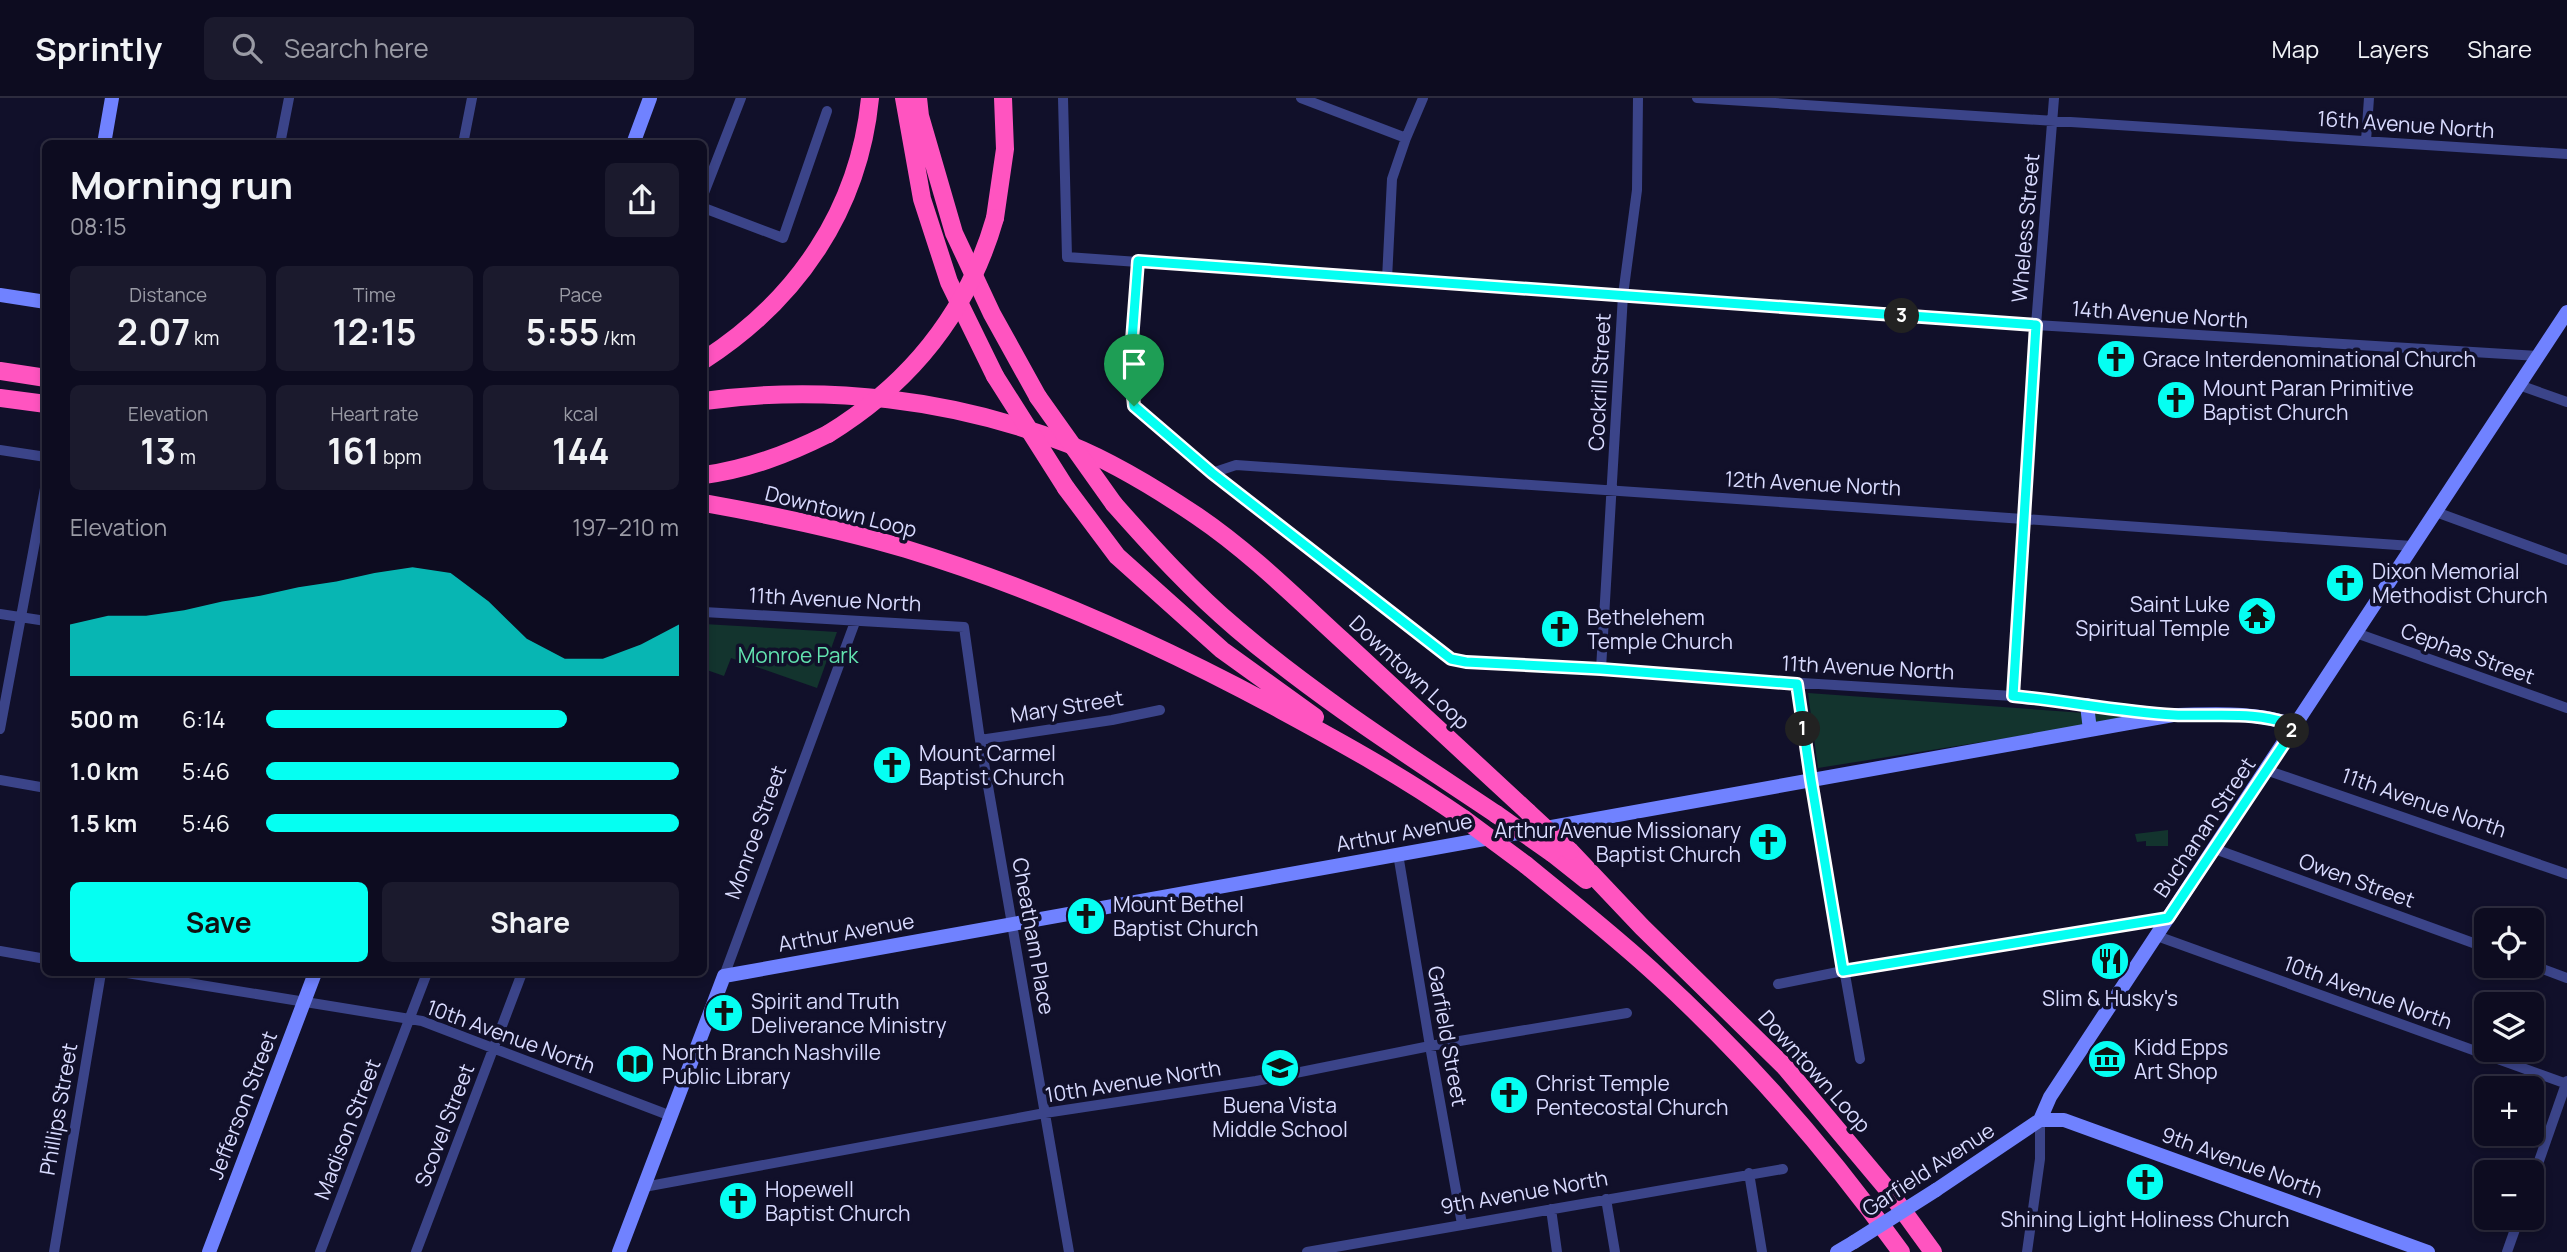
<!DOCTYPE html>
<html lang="en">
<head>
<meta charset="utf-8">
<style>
	:root { --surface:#0d0c20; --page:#1b1a2d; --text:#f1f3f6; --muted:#9a9ba5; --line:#2d2c3e; --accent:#05fff2 }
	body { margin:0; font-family:Manrope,sans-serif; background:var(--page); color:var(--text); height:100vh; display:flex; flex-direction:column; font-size:26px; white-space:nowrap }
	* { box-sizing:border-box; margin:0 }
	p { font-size:23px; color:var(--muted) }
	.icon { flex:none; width:38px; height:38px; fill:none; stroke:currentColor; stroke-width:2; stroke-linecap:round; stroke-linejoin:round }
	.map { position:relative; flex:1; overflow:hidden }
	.details { position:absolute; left:42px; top:42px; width:665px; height:836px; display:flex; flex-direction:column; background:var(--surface); border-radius:10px; box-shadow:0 4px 10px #0003,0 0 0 2px var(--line) }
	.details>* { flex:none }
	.buttons { position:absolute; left:2474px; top:810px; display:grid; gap:14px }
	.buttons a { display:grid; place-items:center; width:70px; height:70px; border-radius:10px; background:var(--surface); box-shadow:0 4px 10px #0003,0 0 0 2px var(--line); font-size:35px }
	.pin { position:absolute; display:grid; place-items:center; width:60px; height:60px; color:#fff; margin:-72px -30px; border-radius:50% 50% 50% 0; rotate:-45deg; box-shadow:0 0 7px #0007 }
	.pin .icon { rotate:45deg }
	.km { position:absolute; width:35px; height:35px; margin:-18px; border-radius:50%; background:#222; color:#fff; font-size:19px; line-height:35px; text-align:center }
	.round { display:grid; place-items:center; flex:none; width:74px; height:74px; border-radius:10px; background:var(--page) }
	.head { display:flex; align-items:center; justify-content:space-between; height:119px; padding:0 28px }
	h1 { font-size:38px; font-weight:700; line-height:52px }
	.figures { display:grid; grid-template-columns:repeat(3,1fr); gap:10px; height:119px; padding:7px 28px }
	.figures div { display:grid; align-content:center; border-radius:10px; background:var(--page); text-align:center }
	.figures b { font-size:35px; font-weight:700 }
	.figures small { font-size:19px; font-weight:400 }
	.figures p { font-size:19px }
	.chart { height:196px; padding:14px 28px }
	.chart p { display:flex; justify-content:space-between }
	.chart svg { width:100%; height:126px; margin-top:7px; fill:var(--accent); opacity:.7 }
	.primary-button { display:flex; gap:14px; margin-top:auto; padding:14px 28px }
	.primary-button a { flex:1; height:80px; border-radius:10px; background:var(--accent); color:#111; font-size:28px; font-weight:700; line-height:80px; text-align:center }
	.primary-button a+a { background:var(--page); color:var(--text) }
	ul { padding:0 28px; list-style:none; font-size:23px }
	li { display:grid; grid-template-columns:112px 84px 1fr; align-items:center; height:52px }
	li i { height:18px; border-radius:9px; background:var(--accent) }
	header { display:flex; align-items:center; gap:42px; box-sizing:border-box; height:98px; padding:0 35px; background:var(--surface); border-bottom:2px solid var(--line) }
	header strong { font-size:33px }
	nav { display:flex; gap:38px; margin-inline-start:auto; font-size:24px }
	.search { width:490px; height:63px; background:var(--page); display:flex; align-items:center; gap:18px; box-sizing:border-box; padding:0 24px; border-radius:10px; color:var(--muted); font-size:26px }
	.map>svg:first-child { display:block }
</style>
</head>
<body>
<header>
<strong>Sprintly</strong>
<div class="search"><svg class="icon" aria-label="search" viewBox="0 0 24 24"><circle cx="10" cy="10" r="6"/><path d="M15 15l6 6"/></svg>Search here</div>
<nav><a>Map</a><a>Layers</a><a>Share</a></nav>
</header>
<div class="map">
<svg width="2567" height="1154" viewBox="0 0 2567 1154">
	<rect width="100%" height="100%" fill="#11102a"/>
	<path fill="#13342e" d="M704,526L837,534L817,590L731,560L724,578L704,571Z
		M1808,595L2140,619L1818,670Z
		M2168,732V748H2146V743L2137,744L2135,736Z"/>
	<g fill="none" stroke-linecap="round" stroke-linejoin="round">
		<path stroke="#3b4489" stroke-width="10" d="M1063,0L1067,159L2036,227L2538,258
			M1301,0L1406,40
			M1697,0L2567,56
			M2366,43L2369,0
			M280,46L289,0
			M463,46L472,0
			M704,95L741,0
			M704,110L783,140L827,13
			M1138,163L1130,269L1134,308L1212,375L1451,561L1466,564L2013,598L2162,615
			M1387,181L1392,81L1406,40L1423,0
			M2519,287L2567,304
			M0,352L46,359
			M1212,375L1236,367C1628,395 2020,418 2412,448
			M2436,414L2567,462
			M704,514L964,529L980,642L1069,1154
			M0,516L46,523
			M2356,535L2567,610
			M1601,571L1623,197L1637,92L1638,0
			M1797,586L1815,707L1860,961
			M2013,598L2036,227L2054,0
			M0,631L46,385
			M980,642L1112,622L1160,612
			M2266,672L2567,776
			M0,682L46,690
			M2215,751L2487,850
			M1398,756L1430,948L1462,1126
			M2157,838L2567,986
			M0,853L46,861
			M2532,867L2567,880
			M127,875L422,923L671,1018
			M724,878L855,524
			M1778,886L1843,873L2168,820
			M1749,1075L1762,1154
			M2532,1083L2567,983
			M644,1089L1045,1015L1256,983L1430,948L1627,915
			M1606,1101L1615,1154
			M1551,1111L1557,1154
			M54,1154L101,875
			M320,1154L427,875
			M416,1154L522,875
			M1307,1154L1783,1071
			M2027,1154L2040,1061V1022
			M2507,1154L2519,1120"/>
		<path stroke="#7082ff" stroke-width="14" d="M104,46L112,0
			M633,46L650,0
			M0,197L46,204
			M2087,607L2090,632
			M2040,1022L2050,999L2567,214
			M2040,1022H2064L2428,1154
			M1936,1092L2040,1022
			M209,1154L315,875
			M619,1154L724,878L2173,617C2215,616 2257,613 2296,628
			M1837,1154L1854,1144"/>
		<path stroke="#ff54c0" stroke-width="18" d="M904,0L922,101L949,184L995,278
			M918,0L920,18L954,135L992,216L1038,299
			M995,120L1005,51L1003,0
			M704,262C797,202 859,112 870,0
			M0,273L46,280
			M0,300L46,306
			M704,303C825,286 954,301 1068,346C1113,364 1157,391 1197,418C1250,454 1295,499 1342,542C1404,599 1466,657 1528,714
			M704,377C749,371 788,356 828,336
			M1066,390L1117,458L1222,552L1315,619
			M704,405C771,417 840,431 906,451C1037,491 1161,547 1281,612C1344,646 1405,680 1464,721
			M1114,406C1153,450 1192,493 1237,531C1318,600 1408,657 1496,716
			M1570,753L1642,829L1784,968L1888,1092L1933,1154
			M1552,755L1586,782
			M1526,767C1571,804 1617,840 1660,880C1749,962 1830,1055 1901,1154"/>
		<path stroke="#7082ff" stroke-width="14" d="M1854,1144L1936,1092"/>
		<path stroke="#ff54c0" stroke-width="18" d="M995,278L1066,390
			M1038,299L1114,406
			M828,336C911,285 968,214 995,120
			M1528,714L1570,753
			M1496,716L1552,755
			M1464,721L1526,767"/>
	</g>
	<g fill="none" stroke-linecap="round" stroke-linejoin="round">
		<g stroke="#fff" stroke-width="14">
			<path id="route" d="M1138,163L2036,227L2013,598C2066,603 2120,614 2174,617C2217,619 2254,612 2296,628L2168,820L1843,873L1811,682L1797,586L1601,571L1466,564L1451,561L1212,375L1134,308L1130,269Z"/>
		</g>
		<use href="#route" stroke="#05fff2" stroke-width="9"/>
	</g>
	<defs>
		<g id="church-disc" transform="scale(2.0125)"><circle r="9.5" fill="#05fff2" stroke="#11102a"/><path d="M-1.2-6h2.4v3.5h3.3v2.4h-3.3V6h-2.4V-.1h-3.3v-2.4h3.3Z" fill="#111"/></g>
		<g id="temple-disc" transform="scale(2.0125)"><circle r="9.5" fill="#05fff2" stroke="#11102a"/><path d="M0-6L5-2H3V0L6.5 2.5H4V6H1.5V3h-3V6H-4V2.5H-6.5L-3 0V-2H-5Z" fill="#111"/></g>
		<g id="restaurant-disc" transform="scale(2.0125)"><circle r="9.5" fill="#05fff2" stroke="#11102a"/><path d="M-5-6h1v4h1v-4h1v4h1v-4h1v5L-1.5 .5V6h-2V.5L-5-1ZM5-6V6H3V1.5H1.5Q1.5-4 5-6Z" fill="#111"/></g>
		<g id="museum-disc" transform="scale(2.0125)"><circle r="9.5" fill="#05fff2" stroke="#11102a"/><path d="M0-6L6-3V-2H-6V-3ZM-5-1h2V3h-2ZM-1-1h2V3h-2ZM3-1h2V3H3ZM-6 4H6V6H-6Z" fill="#111"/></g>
		<g id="library-disc" transform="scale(2.0125)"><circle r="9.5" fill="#05fff2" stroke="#11102a"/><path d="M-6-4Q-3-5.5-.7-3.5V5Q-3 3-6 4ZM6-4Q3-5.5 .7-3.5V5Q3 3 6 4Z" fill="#111"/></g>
		<g id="school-disc" transform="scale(2.0125)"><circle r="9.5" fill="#05fff2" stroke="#11102a"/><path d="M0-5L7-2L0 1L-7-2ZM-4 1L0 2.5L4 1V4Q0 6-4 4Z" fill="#111"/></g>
	</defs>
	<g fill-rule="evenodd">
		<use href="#church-disc" x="2116" y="261"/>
		<use href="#church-disc" x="2176" y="302"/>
		<use href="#church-disc" x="2345" y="485"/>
		<use href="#temple-disc" x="2257" y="518"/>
		<use href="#church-disc" x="1560" y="531"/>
		<use href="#church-disc" x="892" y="667"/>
		<use href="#church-disc" x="1768" y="744"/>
		<use href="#church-disc" x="1086" y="818"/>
		<use href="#restaurant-disc" x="2110" y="863"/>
		<use href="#church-disc" x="724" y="915"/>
		<use href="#museum-disc" x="2107" y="961"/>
		<use href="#library-disc" x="635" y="966"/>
		<use href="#school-disc" x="1280" y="970"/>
		<use href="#church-disc" x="1509" y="997"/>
		<use href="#church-disc" x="2145" y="1084"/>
		<use href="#church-disc" x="738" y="1103"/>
	</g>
	<g text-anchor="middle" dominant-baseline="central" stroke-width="7" stroke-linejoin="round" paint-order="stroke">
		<g font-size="21" fill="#d9dbff" stroke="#11102a">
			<text transform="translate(2406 26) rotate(4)">16th Avenue North</text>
			<text transform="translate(2025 130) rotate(-85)">Wheless Street</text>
			<text transform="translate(2160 216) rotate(4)">14th Avenue North</text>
			<text transform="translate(1599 284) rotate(-87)">Cockrill Street</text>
			<text transform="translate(1813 385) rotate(3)">12th Avenue North</text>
			<text transform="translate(841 413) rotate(14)">Downtown Loop</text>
			<text transform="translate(835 501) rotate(3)">11th Avenue North</text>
			<text transform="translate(2468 555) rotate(20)">Cephas Street</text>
			<text transform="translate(1868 569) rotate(3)">11th Avenue North</text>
			<text transform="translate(1410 574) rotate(43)">Downtown Loop</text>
			<text transform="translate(1067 608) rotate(-9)">Mary Street</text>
			<text transform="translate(2424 704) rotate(19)">11th Avenue North</text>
			<text transform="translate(2204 729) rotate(-56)">Buchanan Street</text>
			<text transform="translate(755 734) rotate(-70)">Monroe Street</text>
			<text transform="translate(1404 734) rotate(-10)">Arthur Avenue</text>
			<text transform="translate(2357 782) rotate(20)">Owen Street</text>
			<text transform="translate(846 834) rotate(-10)">Arthur Avenue</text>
			<text transform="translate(1034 838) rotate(80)">Cheatham Place</text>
			<text transform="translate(2368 894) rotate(20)">10th Avenue North</text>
			<text transform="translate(511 938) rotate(20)">10th Avenue North</text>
			<text transform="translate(1448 938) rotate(80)">Garfield Street</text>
			<text transform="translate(1815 973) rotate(48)">Downtown Loop</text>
			<text transform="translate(1133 983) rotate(-9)">10th Avenue North</text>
			<text transform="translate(242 1007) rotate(-69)">Jefferson Street</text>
			<text transform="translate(58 1011) rotate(-80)">Phillips Street</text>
			<text transform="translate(444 1027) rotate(-69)">Scovel Street</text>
			<text transform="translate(347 1031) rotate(-69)">Madison Street</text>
			<text transform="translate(2242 1064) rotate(20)">9th Avenue North</text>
			<text transform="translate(1928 1071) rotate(-33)">Garfield Avenue</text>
			<text transform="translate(1524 1094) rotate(-10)">9th Avenue North</text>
		</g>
		<g font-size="21" fill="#d9dbff" stroke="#11102a" text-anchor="start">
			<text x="2143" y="261">Grace Interdenominational Church</text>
			<text x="2203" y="290">Mount Paran Primitive<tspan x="2203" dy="24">Baptist Church</tspan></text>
			<text x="2372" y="473">Dixon Memorial<tspan x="2372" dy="24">Methodist Church</tspan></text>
			<text x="2230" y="506" text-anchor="end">Saint Luke<tspan x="2230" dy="24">Spiritual Temple</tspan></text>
			<text x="1587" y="519">Bethelehem<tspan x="1587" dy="24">Temple Church</tspan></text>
			<text x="919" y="655">Mount Carmel<tspan x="919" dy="24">Baptist Church</tspan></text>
			<text x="1741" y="732" text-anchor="end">Arthur Avenue Missionary<tspan x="1741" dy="24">Baptist Church</tspan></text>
			<text x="1113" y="806">Mount Bethel<tspan x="1113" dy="24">Baptist Church</tspan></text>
			<text x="2110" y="900" text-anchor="middle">Slim &amp; Husky's</text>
			<text x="751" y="903">Spirit and Truth<tspan x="751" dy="24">Deliverance Ministry</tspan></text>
			<text x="2134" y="949">Kidd Epps<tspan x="2134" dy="24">Art Shop</tspan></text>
			<text x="662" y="954">North Branch Nashville<tspan x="662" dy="24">Public Library</tspan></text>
			<text x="1536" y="985">Christ Temple<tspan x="1536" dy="24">Pentecostal Church</tspan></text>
			<text x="1280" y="1007" text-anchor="middle">Buena Vista<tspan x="1280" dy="24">Middle School</tspan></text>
			<text x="765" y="1091">Hopewell<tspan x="765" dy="24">Baptist Church</tspan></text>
			<text x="2145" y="1121" text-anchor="middle">Shining Light Holiness Church</text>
		</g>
		<g font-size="21" fill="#62e2af" stroke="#11102a">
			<text x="798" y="557">Monroe Park</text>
		</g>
	</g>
</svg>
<div class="buttons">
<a><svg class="icon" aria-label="locate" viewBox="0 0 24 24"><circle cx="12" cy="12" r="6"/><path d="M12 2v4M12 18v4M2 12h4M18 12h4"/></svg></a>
<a><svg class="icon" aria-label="layers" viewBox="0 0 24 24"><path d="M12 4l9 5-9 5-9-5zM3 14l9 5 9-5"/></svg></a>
<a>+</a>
<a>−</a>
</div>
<div class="pin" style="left:1134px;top:308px;background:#1e9e55"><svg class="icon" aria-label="arrive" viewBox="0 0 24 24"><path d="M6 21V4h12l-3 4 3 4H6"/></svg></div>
<b class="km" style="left:1803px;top:631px">1</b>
<b class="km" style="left:2292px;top:633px">2</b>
<b class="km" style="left:1902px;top:218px">3</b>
<section class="details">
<div class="head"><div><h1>Morning run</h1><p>08:15</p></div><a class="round"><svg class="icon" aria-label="share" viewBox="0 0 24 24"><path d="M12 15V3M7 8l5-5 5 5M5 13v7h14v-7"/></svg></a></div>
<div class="figures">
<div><p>Distance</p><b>2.07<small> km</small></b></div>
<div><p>Time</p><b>12:15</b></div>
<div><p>Pace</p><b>5:55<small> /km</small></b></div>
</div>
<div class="figures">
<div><p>Elevation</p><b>13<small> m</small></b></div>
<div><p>Heart rate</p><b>161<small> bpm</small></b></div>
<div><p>kcal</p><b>144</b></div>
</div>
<div class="chart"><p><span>Elevation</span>197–210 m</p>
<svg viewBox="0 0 160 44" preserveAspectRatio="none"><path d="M0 44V26L10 23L20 23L30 21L40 18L50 16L60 13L70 11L80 8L90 6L100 8L110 18L120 31L130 38L140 38L150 33L160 26V44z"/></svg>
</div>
<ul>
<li><b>500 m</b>6:14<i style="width:73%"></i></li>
<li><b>1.0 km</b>5:46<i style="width:100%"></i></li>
<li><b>1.5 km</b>5:46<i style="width:100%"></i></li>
</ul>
<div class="primary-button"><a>Save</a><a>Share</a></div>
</section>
</div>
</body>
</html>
